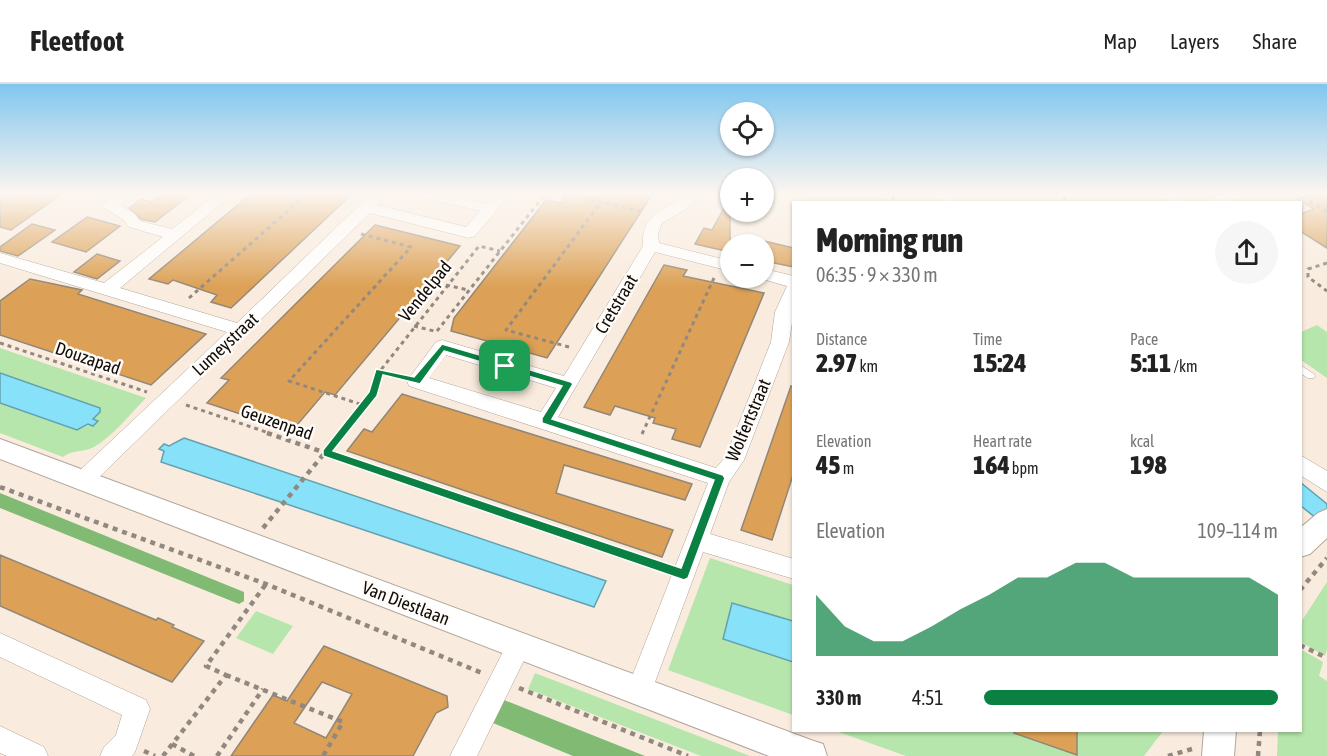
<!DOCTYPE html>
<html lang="en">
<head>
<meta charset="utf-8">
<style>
	:root { --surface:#fff; --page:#f6f6f6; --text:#222; --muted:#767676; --line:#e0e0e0; --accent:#0b8043 }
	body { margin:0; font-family:"Asap Condensed",sans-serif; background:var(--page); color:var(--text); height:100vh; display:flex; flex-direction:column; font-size:22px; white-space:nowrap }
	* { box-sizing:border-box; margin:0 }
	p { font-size:20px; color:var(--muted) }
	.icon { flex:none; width:33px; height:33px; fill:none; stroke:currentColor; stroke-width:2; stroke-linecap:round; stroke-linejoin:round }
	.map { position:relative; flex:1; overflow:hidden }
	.panel { position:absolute; left:792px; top:117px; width:510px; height:531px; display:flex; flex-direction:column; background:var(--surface); border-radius:0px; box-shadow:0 2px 4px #0004 }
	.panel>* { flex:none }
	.tools { position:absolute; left:720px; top:18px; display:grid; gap:12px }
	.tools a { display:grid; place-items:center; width:54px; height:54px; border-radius:50%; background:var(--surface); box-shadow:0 2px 4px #0004; font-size:30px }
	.pin { position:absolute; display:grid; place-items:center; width:51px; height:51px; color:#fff; margin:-26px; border-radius:12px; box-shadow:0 3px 9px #0006 }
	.round { display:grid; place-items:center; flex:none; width:63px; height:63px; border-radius:32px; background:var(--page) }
	.summary { display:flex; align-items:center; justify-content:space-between; height:102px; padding:0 24px }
	h1 { font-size:33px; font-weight:800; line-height:45px }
	.stats { display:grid; grid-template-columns:repeat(3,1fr); gap:9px; height:102px; padding:6px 24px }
	.stats div { display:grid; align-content:center }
	.stats b { font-size:26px; font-weight:800 }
	.stats small { font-size:16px; font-weight:400 }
	.stats p { font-size:16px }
	.chart { height:168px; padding:12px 24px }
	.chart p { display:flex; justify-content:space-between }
	.chart svg { width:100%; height:108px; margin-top:6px; fill:var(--accent); opacity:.7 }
	ul { padding:0 24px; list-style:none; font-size:20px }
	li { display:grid; grid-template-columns:96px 72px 1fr; align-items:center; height:45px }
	li i { height:15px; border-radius:8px; background:var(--accent) }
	header { display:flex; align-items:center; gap:36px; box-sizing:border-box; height:84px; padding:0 30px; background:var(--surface); border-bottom:2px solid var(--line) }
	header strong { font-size:28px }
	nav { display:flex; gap:33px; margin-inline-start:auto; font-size:21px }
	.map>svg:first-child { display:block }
</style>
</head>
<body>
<header>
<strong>Fleetfoot</strong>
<nav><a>Map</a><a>Layers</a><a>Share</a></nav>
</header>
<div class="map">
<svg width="1327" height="672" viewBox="0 0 1327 672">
	<rect width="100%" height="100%" fill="#f9ecde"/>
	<path fill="#b6e6ab" d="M806,109H880L892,118H803Z
		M1317,241L1327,248V294L1301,276V248Z
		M0,264L146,314C130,330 113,352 94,363C83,369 73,365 63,373L0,349V319L77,346L97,338L92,335L100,324L0,289Z
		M710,474L793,501V537L732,519L724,556L793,578V631L668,586Z
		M1327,498V565L1325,572L1301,558V538Z
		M256,527L293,542L273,570L236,554Z
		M1302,566L1323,578L1319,592L1327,597V672H1277L1278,647L1300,646Z
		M535,589L750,672H701L528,605Z
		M836,647H1163L1144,672H906Z"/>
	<path fill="#81ba73" d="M0,409L244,508V517L239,520L0,424Z
		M504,616L645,672H573L493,639Z"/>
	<path fill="#87e1f9" stroke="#63a1b0" stroke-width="1.5" d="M0,289L100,324V328L93,335L98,337L93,342L88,340L77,346L0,319Z
		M184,354L606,497L594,523L161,378L164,367L159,365L164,360L169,362Z
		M1300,398L1327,420V443L1301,422Z
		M732,519L793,537V578L723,555Z"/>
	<path fill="#dca156" stroke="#928678" stroke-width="1.5" fill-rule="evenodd" d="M0,109H63L11,146L0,143Z
		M163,109H192L155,138L141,135L129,124L141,115L151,118Z
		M252,109H353L231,224L211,218L217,211L173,196L168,200L149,195Z
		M563,109H653L547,274L451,247L454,234L546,116L562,119Z
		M1316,109H1327V164L1300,147V130L1314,125L1298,115Z
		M730,113V168L695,160L704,144L712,146Z
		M87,133L120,142L86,168L52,158Z
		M32,140L55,146L18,172L0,167V163Z
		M375,141L460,162L335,311L325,308L292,347L207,319L229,296L221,294Z
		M764,157L794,164V183L764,177Z
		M97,170L120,177L97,195L74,188Z
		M664,181L687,186L683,192L764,209L700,363L672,355L676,345L653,339L655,334L615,322L610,331L584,323Z
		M30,195L82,206L78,210L206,250L151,301L0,251V217Z
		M791,302L794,303V388L772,456L741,446Z
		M402,310L692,400L685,416L564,381L556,409L673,446L662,473L347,367L364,345L372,348Z
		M0,471L156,536L158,534L174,541L172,543L204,557L172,598L0,522Z
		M324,562L447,612L448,623L436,629L413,672H231L273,611L287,617ZM322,598L352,610L326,654L294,639Z
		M1014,646H1077V671L1014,649Z"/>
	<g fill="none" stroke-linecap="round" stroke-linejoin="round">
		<g stroke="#b1a597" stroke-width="1">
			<path id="service" d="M954,109H963L947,116L945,117L942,115Z
				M1300,281L1314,290L1315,292L1314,294H1308L1300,289Z"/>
		</g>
		<g stroke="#b1a597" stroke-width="1">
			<path id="minor" d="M118,109H135L120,121L135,130L140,137L172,145L218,109H234L120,204L237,239L372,109H387L377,121L466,143L480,127L418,112L416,109H441L487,120L496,109H511L475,152L469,154L370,129L90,402L83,405L76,402L73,396L76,390L227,248L0,179V169L104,199L163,153L129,143L124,136L104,124L101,121Z
				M687,109H702L685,126L662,139L658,150L659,159L730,177V187L655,168L558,333L716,384L726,372L771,258L775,228L787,202L758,194H764V185L794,192V226L789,258L744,376L729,398L710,450L794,475V495L703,468L648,617L639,621L630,617L626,608L708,399L409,302L407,297L436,258L442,256L564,292L643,162C641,127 665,128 687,109ZM446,271L556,304L541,328L429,294Z
				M930,109H947L957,118H941Z
				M1152,109H1172L1189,118H1170Z
				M1227,109H1250C1240,119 1219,119 1205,118L1207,115Z
				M1300,371L1327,387V408L1300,391Z
				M0,549L146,616L150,625L135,668L132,672H100L104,663L116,651L122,631L0,573Z
				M519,550L528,554L531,562L477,672H450L510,554Z
				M0,642L44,663L48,672H7L0,669Z"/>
		</g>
		<g stroke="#b1a597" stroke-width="2">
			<path id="tertiary" d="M0,355L811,656L823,660L827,672H769L0,375Z
				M1327,425V454L1310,470L1300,473V444L1318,429Z
				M1204,646H1236L1234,672H1202Z"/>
		</g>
		<path stroke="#91887f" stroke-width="3" stroke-dasharray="4 4" stroke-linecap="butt" d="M559,109L645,128
			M885,109L898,118
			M1056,109L1071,118
			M1296,109L1327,128
			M594,117L599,109
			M361,150L411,163L289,297L363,321
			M1327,179L1308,185V193L1327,207
			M446,201L468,206
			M189,214L308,109
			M414,242L434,247
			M437,247L546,109
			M0,259L147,308
			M569,263L506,246L601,118
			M401,293L380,287L479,162L500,167
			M186,321L272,350
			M339,350L373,309L380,287
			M642,350L714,194"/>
		<path stroke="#91887f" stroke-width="4.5" stroke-dasharray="5 5" stroke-linecap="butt" d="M267,349L664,484
			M0,403L266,500L482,589
			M263,444L341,349
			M1300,506L1327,474
			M1300,561L1327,574
			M226,591L343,638L323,672
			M519,604L688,672
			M172,660L194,672
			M144,667L155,672
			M163,672L226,591L206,582L266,500
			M217,672L263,605
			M1168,672L1192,665
			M1258,672L1260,646"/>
		<use href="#service" fill="#fff" fill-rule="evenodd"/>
		<use href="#minor" fill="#fff" fill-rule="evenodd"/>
		<use href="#tertiary" fill="#fff" fill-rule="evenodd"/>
	</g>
	<linearGradient id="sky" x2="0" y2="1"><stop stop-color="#81c6ef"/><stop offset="0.54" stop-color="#fcf6f0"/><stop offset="1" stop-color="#fcf6f0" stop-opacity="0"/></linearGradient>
	<rect width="1327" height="203" fill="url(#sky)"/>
	<path fill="#0b8043" stroke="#fff" stroke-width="1.5" fill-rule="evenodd" d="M442,260L571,298L573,300L552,335L723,391L725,394L688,494L684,496L323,372V366L369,308L376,285L414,293ZM444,267L562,302L542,334V339L714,396L681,484L333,367L377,312L383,291L420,300Z"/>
	<g text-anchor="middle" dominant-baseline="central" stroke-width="5" stroke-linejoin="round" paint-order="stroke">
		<g font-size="18" fill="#0f0b07" stroke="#fefbf8">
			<text transform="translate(425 207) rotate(-51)">Vendelpad</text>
			<text transform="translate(616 220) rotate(-59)">Cretstraat</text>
			<text transform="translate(225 260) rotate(-43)">Lumeystraat</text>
			<text transform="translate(88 274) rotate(19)">Douzapad</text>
			<text transform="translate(748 336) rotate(-67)">Wolfertstraat</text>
			<text transform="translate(277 338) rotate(19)">Geuzenpad</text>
			<text transform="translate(406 519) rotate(21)">Van Diestlaan</text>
		</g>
	</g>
</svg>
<div class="tools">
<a><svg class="icon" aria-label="locate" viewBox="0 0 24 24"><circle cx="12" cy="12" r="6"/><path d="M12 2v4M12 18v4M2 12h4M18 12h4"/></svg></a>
<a>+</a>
<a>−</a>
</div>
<div class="pin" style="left:505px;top:282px;background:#1e9e55"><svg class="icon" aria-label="arrive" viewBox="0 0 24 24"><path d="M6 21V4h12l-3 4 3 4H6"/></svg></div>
<section class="panel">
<div class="summary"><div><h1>Morning run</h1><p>06:35 · 9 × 330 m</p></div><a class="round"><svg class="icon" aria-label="share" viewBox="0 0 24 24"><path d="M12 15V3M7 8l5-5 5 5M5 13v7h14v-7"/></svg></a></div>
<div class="stats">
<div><p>Distance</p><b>2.97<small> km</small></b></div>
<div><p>Time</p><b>15:24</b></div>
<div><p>Pace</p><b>5:11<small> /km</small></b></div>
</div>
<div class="stats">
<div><p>Elevation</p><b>45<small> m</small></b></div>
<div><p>Heart rate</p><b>164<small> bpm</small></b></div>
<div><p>kcal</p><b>198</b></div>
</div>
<div class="chart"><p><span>Elevation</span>109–114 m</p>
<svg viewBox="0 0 160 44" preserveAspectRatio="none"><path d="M0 44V19L10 32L20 38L30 38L40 32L50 25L60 19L70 12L80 12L90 6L100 6L110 12L120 12L130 12L140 12L150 12L160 19V44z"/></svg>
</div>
<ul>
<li><b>330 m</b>4:51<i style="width:100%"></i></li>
</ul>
</section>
</div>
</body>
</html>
